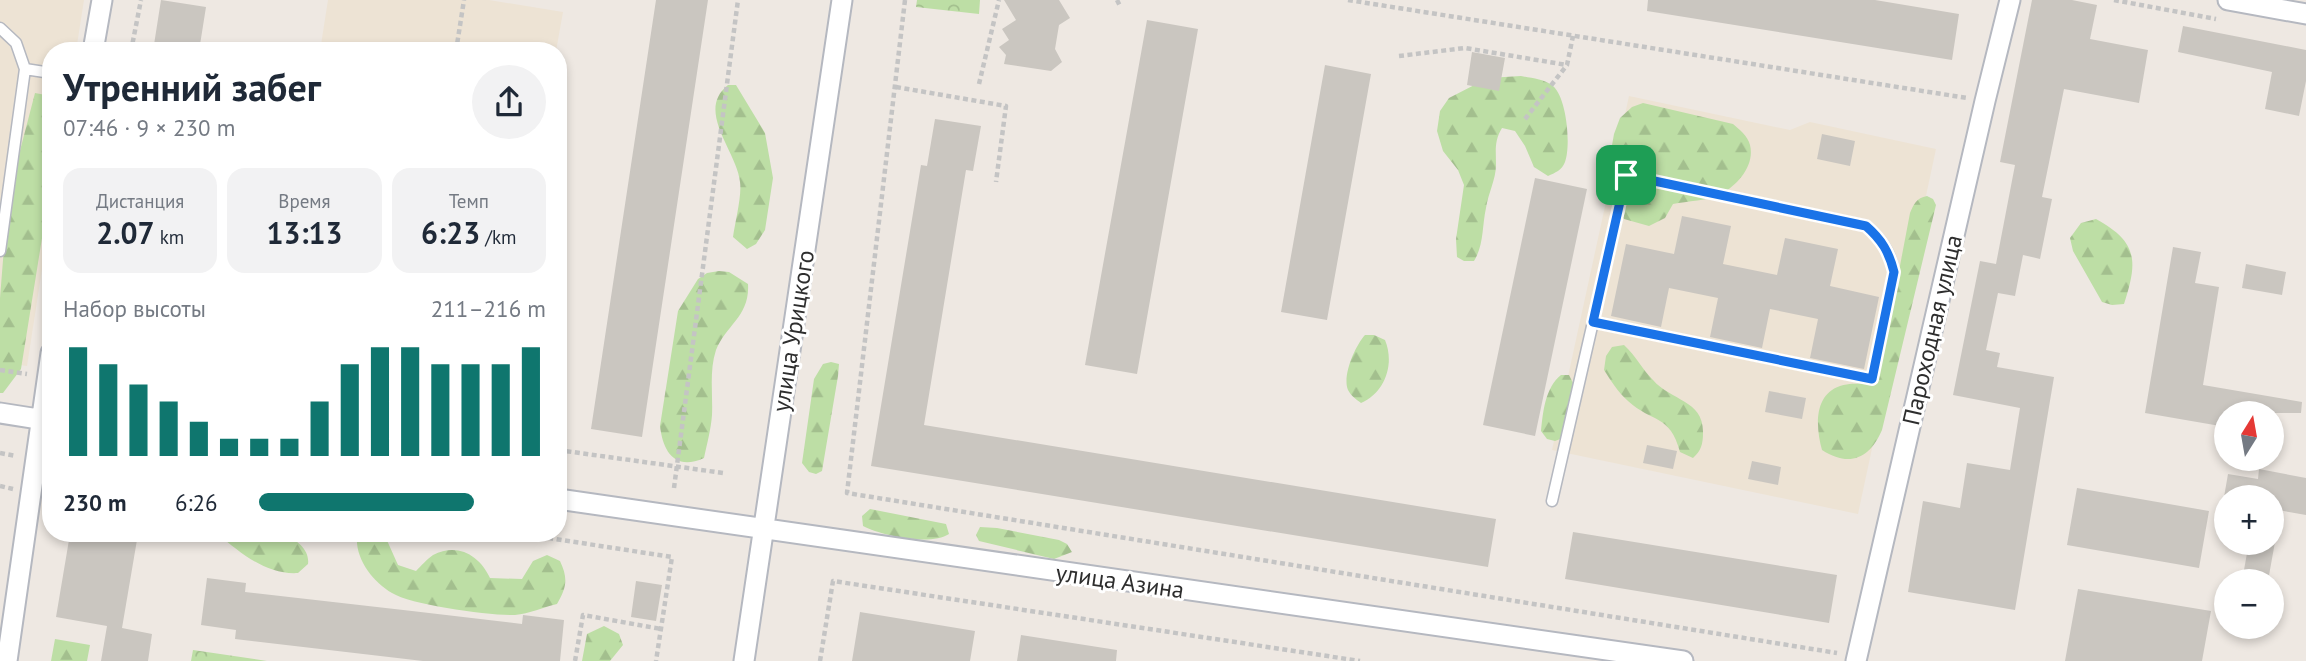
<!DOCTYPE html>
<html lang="ru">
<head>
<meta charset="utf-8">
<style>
	:root { --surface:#fff; --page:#f2f2f3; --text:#1f2937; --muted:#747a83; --accent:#0f766e }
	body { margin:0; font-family:"PT Sans",sans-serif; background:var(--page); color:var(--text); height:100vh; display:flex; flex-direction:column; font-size:26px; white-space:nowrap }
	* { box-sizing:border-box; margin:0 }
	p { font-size:23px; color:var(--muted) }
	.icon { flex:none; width:38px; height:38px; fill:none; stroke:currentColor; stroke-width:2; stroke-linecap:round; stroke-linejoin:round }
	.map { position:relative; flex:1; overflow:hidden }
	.panel { position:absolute; left:42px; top:42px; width:525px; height:500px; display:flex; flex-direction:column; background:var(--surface); border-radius:28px; box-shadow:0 4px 10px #0003 }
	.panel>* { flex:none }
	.needle { width:46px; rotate:11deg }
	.tools { position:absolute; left:2214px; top:401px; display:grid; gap:14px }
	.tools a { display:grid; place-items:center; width:70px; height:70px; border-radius:50%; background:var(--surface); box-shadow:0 4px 10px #0003; font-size:35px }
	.pin { position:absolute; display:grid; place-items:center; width:60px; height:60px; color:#fff; margin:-30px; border-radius:14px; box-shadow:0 4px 10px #0006 }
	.round { display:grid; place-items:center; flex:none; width:74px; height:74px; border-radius:37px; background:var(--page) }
	.overview { display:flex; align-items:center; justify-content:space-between; height:119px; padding:0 21px }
	h1 { font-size:38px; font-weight:800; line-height:52px }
	.figures { display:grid; grid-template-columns:repeat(3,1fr); gap:10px; height:119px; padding:7px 21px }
	.figures div { display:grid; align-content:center; border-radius:18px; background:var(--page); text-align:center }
	.figures b { font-size:30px; font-weight:800 }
	.figures small { font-size:19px; font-weight:400 }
	.figures p { font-size:19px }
	.chart { height:196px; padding:14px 21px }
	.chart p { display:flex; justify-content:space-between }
	.chart svg { width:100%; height:126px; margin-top:7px; stroke:var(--accent); stroke-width:6 }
	ul { padding:0 21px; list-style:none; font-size:23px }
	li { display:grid; grid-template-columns:112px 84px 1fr; align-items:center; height:52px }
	li i { height:18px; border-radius:9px; background:var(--accent) }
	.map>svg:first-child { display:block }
</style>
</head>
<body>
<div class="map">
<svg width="2306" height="661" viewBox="0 0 2306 661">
	<defs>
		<pattern id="forest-firs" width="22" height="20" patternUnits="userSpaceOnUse" patternTransform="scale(1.75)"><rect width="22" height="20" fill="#bddea5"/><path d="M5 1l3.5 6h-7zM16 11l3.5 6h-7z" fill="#a3bf8e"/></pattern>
		<pattern id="park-crowns" width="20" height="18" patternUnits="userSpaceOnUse" patternTransform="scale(1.75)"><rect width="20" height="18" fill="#bddea5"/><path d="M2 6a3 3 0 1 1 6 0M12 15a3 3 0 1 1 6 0" fill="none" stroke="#a3bf8e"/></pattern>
	</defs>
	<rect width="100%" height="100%" fill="#eee8e2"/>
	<path fill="#ede3d4" d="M0,0H84L76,51H51V211L27,366L0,362Z
		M328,0H489L563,12L556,51H320Z
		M1629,96L1790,130L1810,122L1936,149L1858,514L1552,450Z"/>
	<path fill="url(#forest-firs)" d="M1521,76C1531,78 1544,79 1553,86C1567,98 1571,146 1565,162C1562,170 1555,173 1548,176L1534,167L1525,146L1515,131L1502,128C1494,141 1496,151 1496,165C1496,179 1488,194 1486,208C1482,226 1484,245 1474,261H1464L1457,257L1456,239L1464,185L1458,170L1443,151L1437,131L1440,111L1449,98L1488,78Z
		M728,85H736L765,133L773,178L765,230L756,244L747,249L733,237C735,222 742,196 740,182C737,151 695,111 728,85Z
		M35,93L51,96V182L21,369L3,393H0V298L8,197Z
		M1643,103L1733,124C1739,129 1748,136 1750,145C1755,165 1738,185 1721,194C1708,201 1687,201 1673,204L1665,218L1649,226L1624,219L1609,199V162L1614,134L1620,118L1632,107Z
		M1927,196L1933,199L1936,205L1882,430C1870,458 1850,468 1822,450C1816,429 1813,395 1840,386C1860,380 1862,390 1880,371L1910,213C1914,204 1916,198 1927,196Z
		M2096,219C2138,242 2138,261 2124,304L2112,305L2102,302L2073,251L2070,238L2081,223Z
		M719,271L729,272L748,284C750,316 726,325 716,350C709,371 713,394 712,415C711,429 707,444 704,458C675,471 663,452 660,426L678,311L698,279L707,273Z
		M1365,335H1374L1385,340C1395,364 1385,393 1361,403C1356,399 1351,396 1348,390C1342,376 1355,346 1365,335Z
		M1624,345C1636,356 1642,369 1653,380C1671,401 1704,400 1703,433C1703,444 1701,451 1693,458L1680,452C1670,414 1652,423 1628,401C1618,392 1611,381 1604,370L1606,356L1612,347Z
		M831,362L839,364L838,376L822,471L816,474L809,472L802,463L814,379L823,364Z
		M1561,375H1569L1573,383L1563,438L1555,441L1547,439L1541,431C1543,412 1545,388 1561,375Z
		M870,509L946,524L949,534C931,546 882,536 863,526L862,516Z
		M980,527L997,528L1059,540L1067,544L1072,552L1054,559L979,541L976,535Z
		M218,534H286C297,541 310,550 308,564L298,573C267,575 240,553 218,534Z
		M360,534H379L385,536L398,565L416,571C421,566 427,559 433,555C458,542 480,556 490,578L522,579L533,561L547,555L560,561C568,578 567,587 557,604C544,607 529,614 515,615C491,616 411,605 392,593C373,582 355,559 357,536Z
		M604,626L619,634L623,645L610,661H582L587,634Z
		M55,639L90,645L87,661H51Z"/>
	<path fill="url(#park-crowns)" d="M917,0H980L979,14L916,7Z
		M193,650L267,661H191Z"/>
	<path fill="#cac6c0" d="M161,0L206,7L199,51H153Z
		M656,0H708L642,437L591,429Z
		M1004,0H1059L1070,18L1059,25L1055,49L1062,62L1051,71L1004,64L1006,55L999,47L1009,40L1002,29L1016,20Z
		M1648,0H1875L1959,14L1952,60L1647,11Z
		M2032,0H2072L2097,5L2090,39L2148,50L2139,103L2064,89L2042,197L2052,199L2040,259L2023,255L2015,296L1998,293L1986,350L2000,353L1997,367L2054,377L2015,610L1908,592L1923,501L1960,508L1967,463L2010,470L2020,408L1953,395L1980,261L1996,264L2015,165L2000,162Z
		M1147,20L1198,29L1137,374L1085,365Z
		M2183,26L2306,50V81L2299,116L2265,109L2272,72L2178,52Z
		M1472,52L1505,58L1499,91L1467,85Z
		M1325,65L1371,74L1327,320L1281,312Z
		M935,119L981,126L973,171L966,170L924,425L1496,519L1488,567L871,466L921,165L927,166Z
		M1822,134L1855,141L1850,166L1817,159Z
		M1535,178L1587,189L1535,436L1483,425Z
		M1682,216L1731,226L1723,264L1777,275L1785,238L1838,249L1830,286L1879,297L1864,369L1810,358L1818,319L1770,309L1762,348L1710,337L1718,298L1669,288L1661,327L1611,316L1626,244L1674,254Z
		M2173,247L2201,252L2195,283L2219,287L2203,385L2302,402L2301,413H2226V427L2145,413Z
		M2246,264L2286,272L2282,295L2242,288Z
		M1769,391L1806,398L1802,419L1765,412Z
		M1647,445L1677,451L1673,469L1643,463Z
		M1752,461L1781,467L1778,485L1748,479Z
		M2259,469L2306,478V515L2272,509V497H2224L2228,474L2258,479Z
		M2077,488L2209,511L2199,568L2067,545Z
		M1573,532L1837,575L1829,623L1565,579Z
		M70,534H138L122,628L152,634L148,661H101L107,626L56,617Z
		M2249,542H2275L2268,581H2242Z
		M207,578L246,583L245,592L412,611L522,624L523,615L564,620L560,661H423L235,639L236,630L201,625Z
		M636,581L662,585L656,621L631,617Z
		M2078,589L2211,611L2202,661H2065Z
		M860,612L975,631L970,661H852Z
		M1021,635L1117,650L1116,661H1017Z"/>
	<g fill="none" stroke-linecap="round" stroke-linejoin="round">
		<g stroke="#b5b8c0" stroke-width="13">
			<path id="lane" d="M0,28L16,43L25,69L51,73
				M0,251L25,69
				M1552,501L1593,322L1872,379L1894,272C1890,251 1882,240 1866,226L1626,175L1593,322"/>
		</g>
		<g stroke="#b5b8c0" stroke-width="23">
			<path id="street" d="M2228,0L2306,14
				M93,51L102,0
				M0,413L51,421
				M558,499L1683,661
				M7,661L51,353
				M744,661L842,0
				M1856,661L1985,101L2010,0"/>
		</g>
		<path stroke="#c4c4c4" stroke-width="4.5" stroke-dasharray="5 3.5" stroke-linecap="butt" d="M905,0L847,493L1837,653
			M1117,0L1120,6
			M1348,0L1967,98
			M2114,0L2216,19
			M131,51L141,0
			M456,51L464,0
			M1399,56L1465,48L1567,65
			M979,84L999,0
			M896,87L1006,106L996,182
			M1525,119L1567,65L1573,36
			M0,370L27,374
			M558,450L723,473
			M0,453L16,456
			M0,486L13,489
			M674,488L738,0
			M523,534L672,557L656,661
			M575,661L583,615L661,629
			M820,661L833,581L1360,661"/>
		<use href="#lane" stroke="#fff" stroke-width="10"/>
		<use href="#street" stroke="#fff" stroke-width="19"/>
	</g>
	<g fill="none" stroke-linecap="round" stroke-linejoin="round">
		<g stroke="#fff" stroke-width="14">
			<path id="route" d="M1626,175L1866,226C1882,240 1889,252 1894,272L1872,379L1593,322Z"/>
		</g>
		<use href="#route" stroke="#1a73e8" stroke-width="9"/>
	</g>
	<g text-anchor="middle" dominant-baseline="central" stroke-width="6" stroke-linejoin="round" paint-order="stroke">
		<g font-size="24" fill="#2e2e2e" stroke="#fff">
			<text transform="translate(1932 330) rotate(-77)">Пароходная улица</text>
			<text transform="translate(793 331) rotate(-81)">улица Урицкого</text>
			<text transform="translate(1120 581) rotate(8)">улица Азина</text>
		</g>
	</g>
</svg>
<div class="tools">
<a><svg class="needle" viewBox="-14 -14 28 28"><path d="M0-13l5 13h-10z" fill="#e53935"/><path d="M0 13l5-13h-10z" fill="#747a83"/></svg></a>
<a>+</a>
<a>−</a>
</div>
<div class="pin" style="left:1626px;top:175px;background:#1e9e55"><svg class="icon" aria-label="arrive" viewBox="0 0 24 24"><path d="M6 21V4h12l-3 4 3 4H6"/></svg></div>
<section class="panel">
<div class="overview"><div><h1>Утренний забег</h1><p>07:46 · 9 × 230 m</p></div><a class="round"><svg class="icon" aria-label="share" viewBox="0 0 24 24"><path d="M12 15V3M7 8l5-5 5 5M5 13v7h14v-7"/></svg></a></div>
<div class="figures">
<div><p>Дистанция</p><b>2.07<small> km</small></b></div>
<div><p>Время</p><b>13:13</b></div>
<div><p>Темп</p><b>6:23<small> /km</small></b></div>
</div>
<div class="chart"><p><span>Набор высоты</span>211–216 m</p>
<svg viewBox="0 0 160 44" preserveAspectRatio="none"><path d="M5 44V6M15 44V12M25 44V19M35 44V25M45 44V32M55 44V38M65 44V38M75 44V38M85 44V25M95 44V12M105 44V6M115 44V6M125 44V12M135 44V12M145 44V12M155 44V6"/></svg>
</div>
<ul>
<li><b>230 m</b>6:26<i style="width:75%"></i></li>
</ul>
</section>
</div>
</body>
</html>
